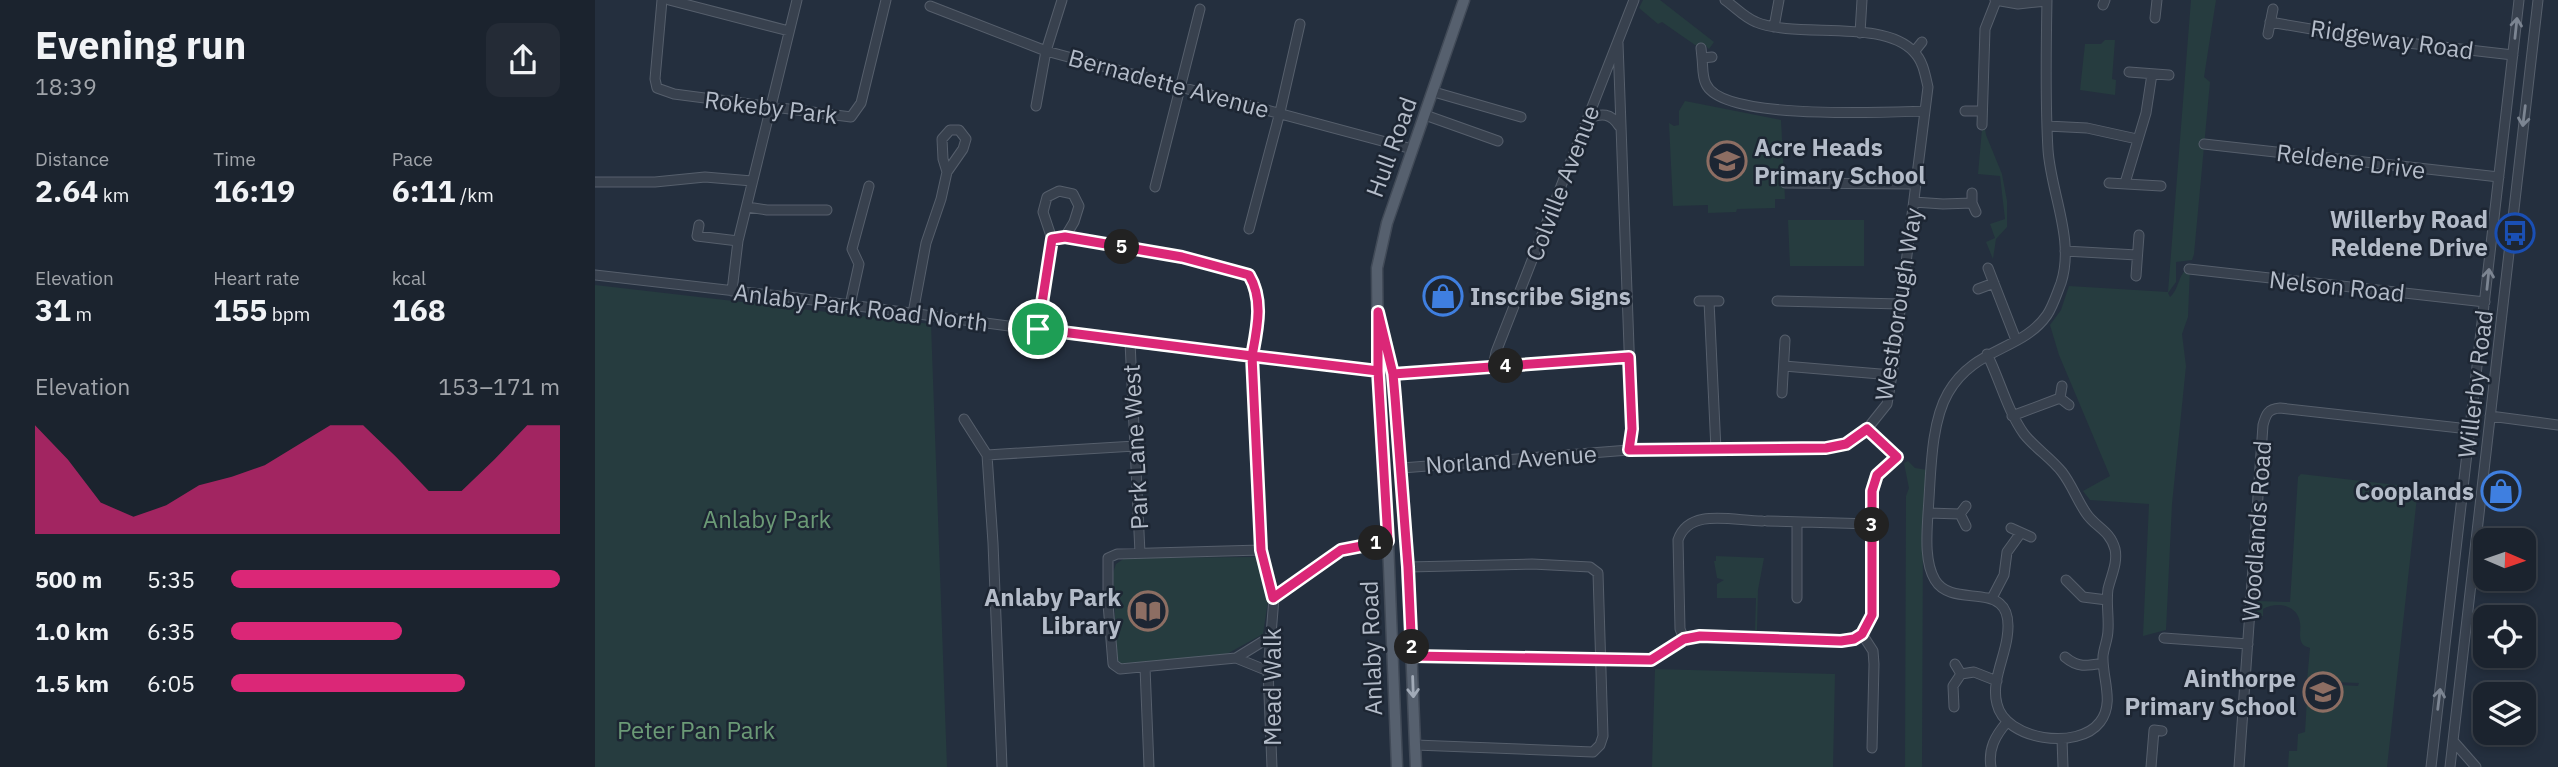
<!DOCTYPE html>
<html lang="en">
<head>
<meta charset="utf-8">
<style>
	:root { --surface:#1b232e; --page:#242b36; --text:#f1f3f6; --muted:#a0a4aa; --line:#39404a; --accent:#db2777 }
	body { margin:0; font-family:"IBM Plex Sans",sans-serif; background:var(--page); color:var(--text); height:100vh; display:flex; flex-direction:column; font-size:26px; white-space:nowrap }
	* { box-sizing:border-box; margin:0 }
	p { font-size:23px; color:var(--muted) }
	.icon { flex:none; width:38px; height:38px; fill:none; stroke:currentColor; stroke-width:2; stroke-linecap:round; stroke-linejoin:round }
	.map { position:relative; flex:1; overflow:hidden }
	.sheet { display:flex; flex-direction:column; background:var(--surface); width:595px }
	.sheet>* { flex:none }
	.needle { width:46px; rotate:92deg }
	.controls { position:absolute; left:1878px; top:528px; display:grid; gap:14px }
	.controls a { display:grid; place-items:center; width:63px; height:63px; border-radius:14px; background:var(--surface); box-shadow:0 4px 10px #0003,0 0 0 2px var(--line); font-size:35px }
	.pin { position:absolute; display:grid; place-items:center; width:60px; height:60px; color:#fff; margin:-30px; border:4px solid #fff; border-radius:50%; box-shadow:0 2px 7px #0007 }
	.km { position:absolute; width:35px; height:35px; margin:-18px; border-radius:50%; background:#222; color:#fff; font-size:19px; line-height:35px; text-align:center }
	.round { display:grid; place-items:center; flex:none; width:74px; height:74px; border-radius:14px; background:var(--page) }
	.headline { display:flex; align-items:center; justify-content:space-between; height:119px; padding:0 35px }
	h1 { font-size:38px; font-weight:700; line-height:52px }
	.stats { display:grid; grid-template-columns:repeat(3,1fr); gap:10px; height:119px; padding:7px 35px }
	.stats div { display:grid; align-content:center }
	.stats b { font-size:30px; font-weight:700 }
	.stats small { font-size:19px; font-weight:400 }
	.stats p { font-size:19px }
	.chart { height:196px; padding:14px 35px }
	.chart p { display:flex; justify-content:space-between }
	.chart svg { width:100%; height:126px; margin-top:7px; fill:var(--accent); opacity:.7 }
	ul { padding:0 35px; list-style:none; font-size:23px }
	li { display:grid; grid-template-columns:112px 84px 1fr; align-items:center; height:52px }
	li i { height:18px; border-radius:9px; background:var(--accent) }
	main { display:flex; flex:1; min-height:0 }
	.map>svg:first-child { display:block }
</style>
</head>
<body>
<main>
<section class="sheet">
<div class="headline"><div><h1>Evening run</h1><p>18:39</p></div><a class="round"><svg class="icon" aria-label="share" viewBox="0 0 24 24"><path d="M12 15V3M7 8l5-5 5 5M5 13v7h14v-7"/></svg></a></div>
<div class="stats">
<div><p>Distance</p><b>2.64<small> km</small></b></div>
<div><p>Time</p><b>16:19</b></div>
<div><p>Pace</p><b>6:11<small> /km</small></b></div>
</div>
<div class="stats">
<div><p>Elevation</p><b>31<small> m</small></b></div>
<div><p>Heart rate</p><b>155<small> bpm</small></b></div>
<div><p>kcal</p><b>168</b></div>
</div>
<div class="chart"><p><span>Elevation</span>153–171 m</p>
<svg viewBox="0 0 160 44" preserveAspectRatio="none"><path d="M0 44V6L10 18L20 33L30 38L40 34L50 27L60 24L70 20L80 13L90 6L100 6L110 17L120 29L130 29L140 18L150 6L160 6V44z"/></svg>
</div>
<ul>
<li><b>500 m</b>5:35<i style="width:100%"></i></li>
<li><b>1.0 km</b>6:35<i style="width:52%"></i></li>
<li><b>1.5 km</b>6:05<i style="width:71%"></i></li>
</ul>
</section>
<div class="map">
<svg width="1963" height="767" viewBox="0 0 1963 767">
	<rect width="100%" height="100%" fill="#242f3e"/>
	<path fill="#263c3f" d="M1048,0H1065L1119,42L1114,49L1110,45H1100L1067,22L1063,24L1044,8Z
		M1596,0H1621L1609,77L1615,82L1599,254L1597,260L1581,262V282L1573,293L1575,297C1585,289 1583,271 1595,268L1593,317L1587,334L1591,366L1577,504L1571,630L1548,636L1554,504L1495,500L1488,491L1515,476L1464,355L1455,325L1466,310L1474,286L1573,292Z
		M1510,40H1520L1517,79L1521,80L1520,95L1485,90L1490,44H1506Z
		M1090,101L1186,120L1190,199H1180V208L1142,209L1141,212L1113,213V205L1078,206L1074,123L1079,126L1084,125V111Z
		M1387,129H1390L1391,135L1407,174L1412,201V227L1401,239L1398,259L1391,242L1400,238L1395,224L1410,219L1405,176L1383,174Z
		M1193,220H1269V266H1195Z
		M0,285L336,324L352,767H0Z
		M1313,461L1320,468L1332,470L1328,535L1327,767H1310L1311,496L1314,488L1309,463Z
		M1706,474L1819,487L1818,496L1822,497L1792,767H1693L1694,751H1702L1703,734L1710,732L1713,683L1763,686L1764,683L1712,681L1715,648C1710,646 1708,646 1706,641C1704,636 1706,629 1705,623C1703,605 1682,601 1668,609V616H1661L1662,601L1695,602L1703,477Z
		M1121,556L1169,558L1163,590L1162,630H1160L1161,598H1122V584L1129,580L1122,578L1119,561H1121Z
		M664,557L673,601L668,634L630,655L527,666L522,660L518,573L521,564L530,558Z
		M1060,669L1240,674L1238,767H1057Z"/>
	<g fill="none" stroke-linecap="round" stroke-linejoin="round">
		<g stroke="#565f6c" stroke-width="11">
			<path id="minor" d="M67,0L60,79L62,88L79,94L256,117L266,103L291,0
				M74,0L194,31
				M1130,0C1140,7 1150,18 1161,22C1202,39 1288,18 1319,52C1328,61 1330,74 1333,87L1297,375L1292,404L1272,429L1302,457L1282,475L1277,491V615L1267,634L1278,651L1279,664L1277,748
				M1400,0L1423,4L1452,1
				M1508,5L1510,0
				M335,6L451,51L817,149
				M1560,18L1562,0
				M1675,22L1769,38L1918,55
				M1179,27L1184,0
				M1265,33L1267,0
				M1673,34L1678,9
				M1023,43L1037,430L1034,450
				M1106,48L1107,58L1117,57
				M1319,52L1327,42
				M1107,58C1108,65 1107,77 1111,84C1127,121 1292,112 1330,111
				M1534,72L1574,75
				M839,92L926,117
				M441,106L451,51L467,0
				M1370,111H1387
				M830,115L903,141
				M993,118C1007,113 1016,113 1024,126
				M1387,125L1390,29L1401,1
				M1452,126L1492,128L1542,139
				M1609,144L1904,177
				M0,182H60L110,177L157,181
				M1190,183L1321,184
				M1514,183L1566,186
				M1530,183L1551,113L1557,74
				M560,187L605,9
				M1377,193V203L1381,212
				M1319,202L1348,204L1377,203
				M152,207L172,210H232
				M104,225L102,236L143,241
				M654,229L685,112L705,24
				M470,237C532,248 595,255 655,275L661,287L663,302V322L657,356L666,550L679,598L673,671L677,767
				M1470,251L1542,255
				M1393,268L1421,340
				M1594,269L1890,302
				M0,275L210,299L535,342L783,371
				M1541,276L1544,235
				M1383,289L1399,283
				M137,291L143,241L202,0
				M1104,301H1124
				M1114,301L1121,450
				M1182,301L1306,304
				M255,305L264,264L257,249L274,186
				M318,313L331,243L346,199L352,172L348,159L347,139L355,130H364L371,139L368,149L352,172
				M443,329L457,239L470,237L479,222L484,206L478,194L464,191L452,197L448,212L457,239
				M535,342L545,553
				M1392,354C1405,380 1412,410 1429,434C1440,448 1456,458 1467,472C1477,485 1482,500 1491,513C1500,527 1515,530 1520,549C1523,563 1516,576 1513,589C1511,603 1514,616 1513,630C1513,639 1509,647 1508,656C1507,678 1520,703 1505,722C1483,751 1410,740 1402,704C1396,683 1409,659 1412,638C1422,574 1359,612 1340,580C1329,562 1332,532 1333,513C1336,477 1335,424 1353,393C1379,347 1427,351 1452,315C1458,306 1462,293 1466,283C1480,240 1456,193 1453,150C1450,100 1451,50 1452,0
				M1189,366L1297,375
				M898,367L901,352L1039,0
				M798,374L1034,357
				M1467,386L1465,398L1474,405
				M1187,393L1190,340
				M1417,416L1465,398
				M1895,416L1963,425
				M369,419L392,455L398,543L407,767
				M392,455L540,446
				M807,468L1034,450L1231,448L1251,444L1272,429
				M1371,506L1365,514L1371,526
				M1333,513L1365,514
				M1172,521L1277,524
				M1202,522V598
				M1416,528L1436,537
				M666,550L522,554L513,558V604L518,664L525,669L641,658L673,671
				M813,567L937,564L995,567L1003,573L1008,736L1005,745L998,752L820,745
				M1471,580L1488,597L1512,600
				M679,598L746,550L793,541
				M1397,598L1409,575L1412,552L1425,534
				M1569,638L1653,644
				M1089,639L1085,629L1083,540C1094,507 1139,521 1167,521
				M817,656L1056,660L1089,639L1106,637L1246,641L1259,639L1267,634
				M1470,657C1483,668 1492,666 1508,663
				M641,658L675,637
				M1360,664L1366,674
				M550,667L554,767
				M1359,707L1358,686L1366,674L1379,672L1402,681
				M1467,739L1468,767
				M1859,742L1881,767
				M1396,767C1393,749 1400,736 1412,722
				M1556,767L1559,730L1567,731
				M1644,767L1668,425C1671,414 1673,409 1685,408L1874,429
				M1836,767L1924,0
				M1855,767L1943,0"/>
		</g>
		<g stroke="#414a57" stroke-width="13">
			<path id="major" d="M787,329C801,388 805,448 809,509C815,595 817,681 821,767
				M802,767L793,541L783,371L782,268L792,223L869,0"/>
		</g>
		<use href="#minor" stroke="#38414e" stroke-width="9"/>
		<use href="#major" stroke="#56606e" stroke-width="10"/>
	</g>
	<defs><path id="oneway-shaft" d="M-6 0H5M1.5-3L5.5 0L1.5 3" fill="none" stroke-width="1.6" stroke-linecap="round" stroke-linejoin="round" transform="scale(1.75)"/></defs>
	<g stroke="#7c8592">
		<use href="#oneway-shaft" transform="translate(1921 28) rotate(-84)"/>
		<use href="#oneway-shaft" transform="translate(1929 116) rotate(97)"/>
		<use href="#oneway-shaft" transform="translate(1893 279) rotate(-84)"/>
		<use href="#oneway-shaft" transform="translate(1844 699) rotate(-83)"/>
	</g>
	<use stroke="#a1aab7" href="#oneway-shaft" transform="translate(818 687) rotate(88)"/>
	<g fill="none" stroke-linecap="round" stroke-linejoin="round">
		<g stroke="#fff" stroke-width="14">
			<path id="route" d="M443,329L657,356L666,550L678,598L746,550L793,541L783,371V312L798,374L800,397L813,567L817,656L1056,660L1089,639L1105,636L1246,641L1259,639L1267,634L1277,615V491L1282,475L1302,457L1272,429L1251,444L1231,448L1034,450L1037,429L1034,357L798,374L783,312V371L657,356C662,329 669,300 654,275L587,257L470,237L457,239L443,329"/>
		</g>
		<use href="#route" stroke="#db2777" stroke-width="9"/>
	</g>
	<defs>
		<g id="school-ring" transform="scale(2.0125)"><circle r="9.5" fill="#1d2633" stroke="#8d6e63" stroke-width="1.5"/><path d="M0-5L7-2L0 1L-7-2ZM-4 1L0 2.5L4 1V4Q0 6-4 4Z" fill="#8d6e63"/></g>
		<g id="bus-ring" transform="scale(2.0125)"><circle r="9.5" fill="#1d2633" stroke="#1a4fb4" stroke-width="1.5"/><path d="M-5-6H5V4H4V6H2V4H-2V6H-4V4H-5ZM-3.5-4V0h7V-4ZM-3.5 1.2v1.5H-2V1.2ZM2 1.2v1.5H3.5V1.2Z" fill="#1a4fb4"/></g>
		<g id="shop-ring" transform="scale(2.0125)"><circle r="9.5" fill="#1d2633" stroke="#3f7fe0" stroke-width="1.5"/><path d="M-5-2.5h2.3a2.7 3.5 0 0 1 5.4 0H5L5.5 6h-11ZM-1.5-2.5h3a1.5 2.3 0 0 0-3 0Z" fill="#3f7fe0"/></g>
		<g id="library-ring" transform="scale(2.0125)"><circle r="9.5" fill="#1d2633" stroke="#8d6e63" stroke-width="1.5"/><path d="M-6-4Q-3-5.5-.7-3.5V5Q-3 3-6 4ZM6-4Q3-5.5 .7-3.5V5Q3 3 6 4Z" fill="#8d6e63"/></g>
	</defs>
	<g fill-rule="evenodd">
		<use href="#school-ring" x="1132" y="161"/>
		<use href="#bus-ring" x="1920" y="233"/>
		<use href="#shop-ring" x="848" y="296"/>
		<use href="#shop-ring" x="1906" y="491"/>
		<use href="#library-ring" x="553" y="611"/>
		<use href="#school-ring" x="1728" y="692"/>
	</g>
	<g text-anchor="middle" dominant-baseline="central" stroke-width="5" stroke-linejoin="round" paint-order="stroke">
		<g font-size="24" fill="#b4bcc9" stroke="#1d2633">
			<text transform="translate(1797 39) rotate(8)">Ridgeway Road</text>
			<text transform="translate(574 83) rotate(15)">Bernadette Avenue</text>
			<text transform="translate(176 107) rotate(7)">Rokeby Park</text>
			<text transform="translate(796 147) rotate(-70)">Hull Road</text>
			<text transform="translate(1756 161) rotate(7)">Reldene Drive</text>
			<text transform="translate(967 183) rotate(-69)">Colville Avenue</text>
			<text transform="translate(1742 286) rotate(6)">Nelson Road</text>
			<text transform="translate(1303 304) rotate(-81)">Westborough Way</text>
			<text transform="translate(266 307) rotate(7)">Anlaby Park Road North</text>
			<text transform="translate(1880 384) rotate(-83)">Willerby Road</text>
			<text transform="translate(540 447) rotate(-93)">Park Lane West</text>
			<text transform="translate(916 459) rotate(-4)">Norland Avenue</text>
			<text transform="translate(1661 531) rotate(-86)">Woodlands Road</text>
			<text transform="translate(776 648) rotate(-92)">Anlaby Road</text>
			<text transform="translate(677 687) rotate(-90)">Mead Walk</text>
		</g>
		<g font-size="24" font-weight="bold" fill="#b4bcc9" stroke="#1d2633" text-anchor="end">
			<text x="1159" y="147" text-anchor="start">Acre Heads<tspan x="1159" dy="28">Primary School</tspan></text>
			<text x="1893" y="219">Willerby Road<tspan x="1893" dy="28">Reldene Drive</tspan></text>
			<text x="875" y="296" text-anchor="start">Inscribe Signs</text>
			<text x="1879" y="491">Cooplands</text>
			<text x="526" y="597">Anlaby Park<tspan x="526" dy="28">Library</tspan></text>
			<text x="1701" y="678">Ainthorpe<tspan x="1701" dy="28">Primary School</tspan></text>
		</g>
		<g font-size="24" fill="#6b9a76" stroke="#1d2633">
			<text x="172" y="519">Anlaby Park</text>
			<text x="101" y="730">Peter Pan Park</text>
		</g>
	</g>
</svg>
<div class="controls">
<a><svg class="needle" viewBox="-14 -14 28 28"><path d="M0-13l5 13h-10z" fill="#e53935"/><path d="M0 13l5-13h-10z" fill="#a0a4aa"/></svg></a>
<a><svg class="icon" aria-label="locate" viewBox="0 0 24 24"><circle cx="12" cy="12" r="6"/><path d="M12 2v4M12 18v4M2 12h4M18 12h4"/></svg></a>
<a><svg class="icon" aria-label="layers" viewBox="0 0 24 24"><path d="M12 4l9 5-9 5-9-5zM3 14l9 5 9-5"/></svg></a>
</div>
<div class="pin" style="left:443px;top:329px;background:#1e9e55"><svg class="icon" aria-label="arrive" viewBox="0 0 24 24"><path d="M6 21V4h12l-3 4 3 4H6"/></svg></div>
<b class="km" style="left:781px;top:543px">1</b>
<b class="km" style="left:817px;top:647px">2</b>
<b class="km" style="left:1277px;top:525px">3</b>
<b class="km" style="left:911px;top:366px">4</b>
<b class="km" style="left:527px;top:247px">5</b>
</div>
</main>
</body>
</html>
